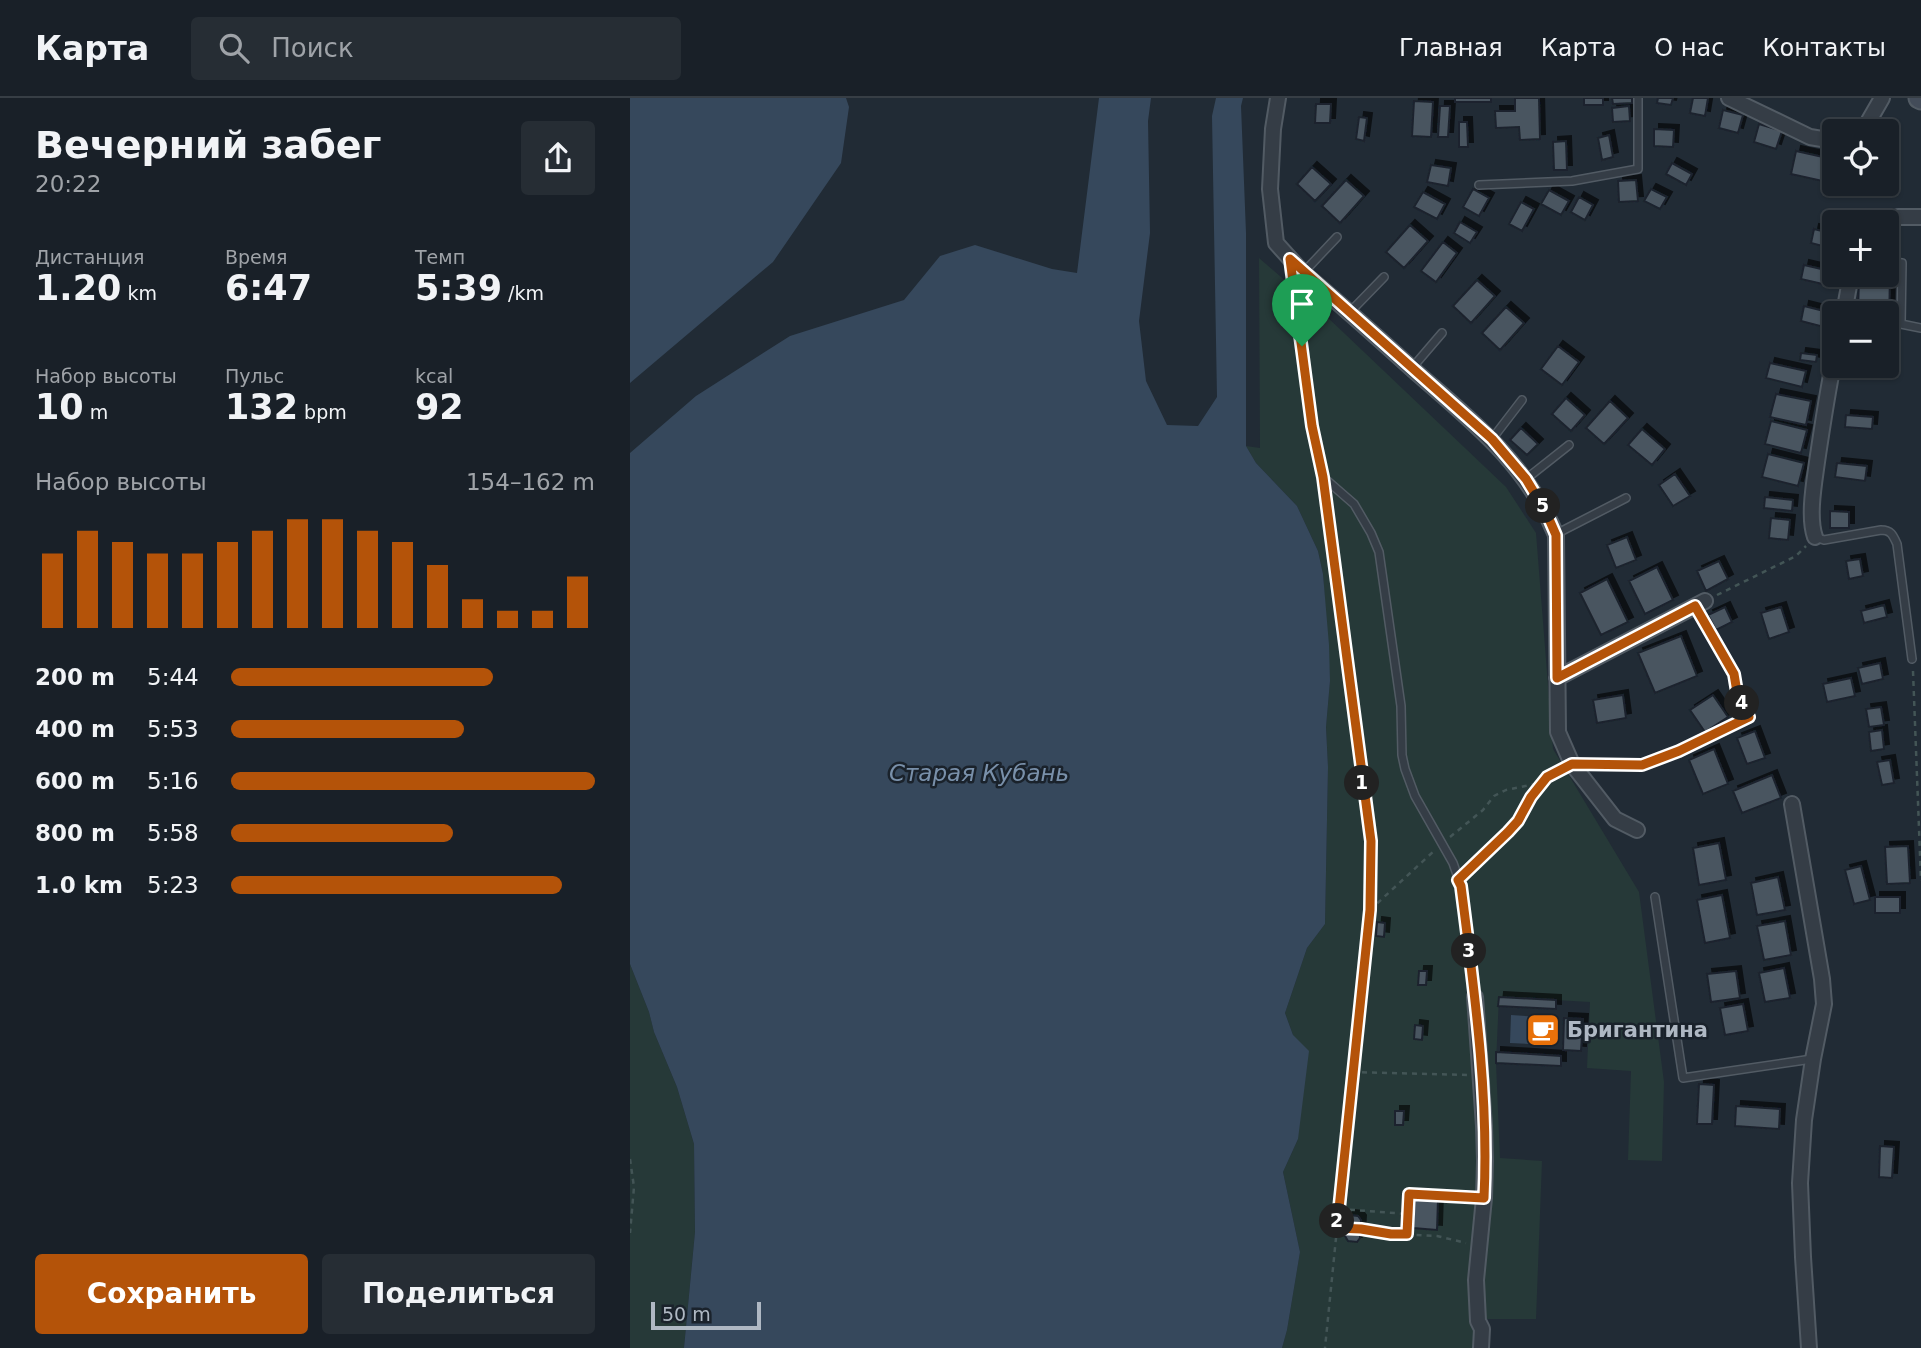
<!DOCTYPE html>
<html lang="ru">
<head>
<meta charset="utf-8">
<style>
	:root { --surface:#192028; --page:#262d34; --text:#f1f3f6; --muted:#9fa3a8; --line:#373e45; --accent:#b45309 }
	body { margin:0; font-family:"DejaVu Sans",sans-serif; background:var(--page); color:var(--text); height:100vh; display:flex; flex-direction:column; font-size:26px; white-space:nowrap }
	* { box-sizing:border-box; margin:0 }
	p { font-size:23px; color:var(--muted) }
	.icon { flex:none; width:38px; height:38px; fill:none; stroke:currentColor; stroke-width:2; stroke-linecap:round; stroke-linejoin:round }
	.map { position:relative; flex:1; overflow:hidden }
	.panel { display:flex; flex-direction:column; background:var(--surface); width:630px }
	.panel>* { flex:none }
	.controls { position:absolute; left:1192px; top:21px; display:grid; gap:14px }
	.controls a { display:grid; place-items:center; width:77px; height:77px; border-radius:7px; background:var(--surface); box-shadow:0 2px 5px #0004,0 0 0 2px var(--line); font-size:35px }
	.scale { position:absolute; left:21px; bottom:18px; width:110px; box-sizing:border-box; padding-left:7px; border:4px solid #afb8c3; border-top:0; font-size:19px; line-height:24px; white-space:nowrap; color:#afb8c3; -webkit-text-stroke:5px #1a222b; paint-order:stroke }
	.pin { position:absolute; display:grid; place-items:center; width:60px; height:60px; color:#fff; margin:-72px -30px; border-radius:50% 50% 50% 0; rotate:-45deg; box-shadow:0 0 7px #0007 }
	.pin .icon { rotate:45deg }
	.km { position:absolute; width:35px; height:35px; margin:-18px; border-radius:50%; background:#222; color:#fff; font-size:19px; line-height:35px; text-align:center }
	.round { display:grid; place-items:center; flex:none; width:74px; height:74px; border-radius:7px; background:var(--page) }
	.summary { display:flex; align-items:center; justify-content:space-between; height:119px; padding:0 35px }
	h1 { font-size:38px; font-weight:800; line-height:52px }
	.stats { display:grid; grid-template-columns:repeat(3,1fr); gap:10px; height:119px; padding:7px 35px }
	.stats div { display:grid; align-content:center }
	.stats b { font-size:35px; font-weight:800 }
	.stats small { font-size:19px; font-weight:400 }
	.stats p { font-size:19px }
	.chart { height:196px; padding:14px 35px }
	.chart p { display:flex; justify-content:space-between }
	.chart svg { width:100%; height:126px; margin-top:7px; stroke:var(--accent); stroke-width:6 }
	.action { display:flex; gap:14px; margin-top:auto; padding:14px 35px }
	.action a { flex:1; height:80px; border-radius:7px; background:var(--accent); color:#fff; font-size:28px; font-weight:800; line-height:80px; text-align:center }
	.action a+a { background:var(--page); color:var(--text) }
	ul { padding:0 35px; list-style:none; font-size:23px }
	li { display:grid; grid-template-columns:112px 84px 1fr; align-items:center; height:52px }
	li i { height:18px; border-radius:9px; background:var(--accent) }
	header { display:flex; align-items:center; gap:42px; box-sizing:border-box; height:98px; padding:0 35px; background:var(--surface); border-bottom:2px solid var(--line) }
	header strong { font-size:33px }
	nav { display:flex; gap:38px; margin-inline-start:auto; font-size:24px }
	.search { width:490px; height:63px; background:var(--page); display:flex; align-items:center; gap:18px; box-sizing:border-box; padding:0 24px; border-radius:7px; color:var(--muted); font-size:26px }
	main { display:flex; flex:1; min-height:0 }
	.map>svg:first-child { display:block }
</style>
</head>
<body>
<header>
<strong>Карта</strong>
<div class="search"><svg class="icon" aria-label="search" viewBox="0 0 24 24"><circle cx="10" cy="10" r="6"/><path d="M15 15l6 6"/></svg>Поиск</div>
<nav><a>Главная</a><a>Карта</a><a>О нас</a><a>Контакты</a></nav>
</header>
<main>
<section class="panel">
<div class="summary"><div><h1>Вечерний забег</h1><p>20:22</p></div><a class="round"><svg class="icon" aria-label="share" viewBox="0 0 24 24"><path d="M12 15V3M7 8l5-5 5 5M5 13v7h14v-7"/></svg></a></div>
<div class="stats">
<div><p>Дистанция</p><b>1.20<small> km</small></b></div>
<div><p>Время</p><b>6:47</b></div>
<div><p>Темп</p><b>5:39<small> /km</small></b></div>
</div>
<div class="stats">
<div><p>Набор высоты</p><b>10<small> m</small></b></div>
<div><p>Пульс</p><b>132<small> bpm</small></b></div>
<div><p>kcal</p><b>92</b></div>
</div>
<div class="chart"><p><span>Набор высоты</span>154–162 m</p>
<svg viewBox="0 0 160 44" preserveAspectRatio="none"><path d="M5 44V18M15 44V10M25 44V14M35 44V18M45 44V18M55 44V14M65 44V10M75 44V6M85 44V6M95 44V10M105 44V14M115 44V22M125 44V34M135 44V38M145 44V38M155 44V26"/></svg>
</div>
<ul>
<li><b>200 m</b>5:44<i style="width:72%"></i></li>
<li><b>400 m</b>5:53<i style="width:64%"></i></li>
<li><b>600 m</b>5:16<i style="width:100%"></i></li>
<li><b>800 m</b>5:58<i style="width:61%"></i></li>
<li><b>1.0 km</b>5:23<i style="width:91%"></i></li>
</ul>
<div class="action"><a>Сохранить</a><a>Поделиться</a></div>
</section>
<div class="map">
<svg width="1291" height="1250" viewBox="0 0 1291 1250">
	<defs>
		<filter id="shadow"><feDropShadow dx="5" dy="-5" stdDeviation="0" flood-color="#0009"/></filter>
	</defs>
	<rect width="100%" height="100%" fill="#212b35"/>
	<path fill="#263938" d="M629,160L694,216L876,389L906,435L923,651L1009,794L1034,984L1032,1063L998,1062L1001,973L957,970L960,904L869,899L866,965L870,1060L912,1063L906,1221H850L845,1250H652L657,1232L670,1154L653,1074L668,1041L663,937L655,915L677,850L695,826L698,669L696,628L700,583L693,476L688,453L667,408L626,365L616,348L630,350Z
		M0,866L19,914L24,934L47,989L64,1046L65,1134L54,1250H0Z"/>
	<path fill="#36485c" d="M0,0H216L219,9L211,65L143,164L0,285Z
		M469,0H521L518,23L520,135L509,223L516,283L537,327L568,328L587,299L582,18L586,0H613L611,8L616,135V348L626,365L667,408L688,453L693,476L699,547L700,583L696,629L698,669L695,826L677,850L655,915L663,937L679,953L668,1041L653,1074L670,1154L657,1232L652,1250H54L65,1134L64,1046L47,989L24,934L19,914L0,866V355L66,298L160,238L274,202L310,158L345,147L422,171L447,175Z
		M881,917L925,920L923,947L880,945Z"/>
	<path fill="#4a5561" stroke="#1c242d" stroke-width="2" filter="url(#shadow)" d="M825,0H861V4H825Z
		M885,0H909L910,41L890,42L889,29L866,30L865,13H885Z
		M954,0H973V7H954Z
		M982,0H1002V5L983,6Z
		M1028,0H1043L1041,7L1027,5Z
		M1063,0H1078L1075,18L1060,15Z
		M784,3L803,4L801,39L782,38Z
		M686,6H701L700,25H685Z
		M810,8H820L818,39H808Z
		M999,8L1000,23L983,24L982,10Z
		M1093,12L1113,17L1108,35L1089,30Z
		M729,19L737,20L734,43L726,41Z
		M829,24H837L838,49H829Z
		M1129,26L1152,33L1146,51L1124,44Z
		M1024,31L1044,32L1043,49L1024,48Z
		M979,37L983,59L972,62L968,40Z
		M936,43L937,72H924L923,44Z
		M1166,53L1202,61L1197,84L1161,76Z
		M1042,65L1062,76L1056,87L1036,76Z
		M801,67L821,70L818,88L797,84Z
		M682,69L701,86L685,103L667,86Z
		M716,82L734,98L710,125L692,108Z
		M1006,82L1008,103L989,104L988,83Z
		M843,91L859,100L849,118L833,109Z
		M1021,91L1037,99L1030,111L1014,103Z
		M919,92L939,103L931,117L911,106Z
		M793,94L815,106L807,121L784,109Z
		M949,99L963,107L955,122L941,114Z
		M891,104L904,111L892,133L879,126Z
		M830,124L847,134L840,145L824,135Z
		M780,127L798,143L774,170L756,154Z
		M1184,131L1204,136V151L1181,145Z
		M813,144L827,155L806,184L791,173Z
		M1174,167L1200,173L1197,187L1171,181Z
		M1256,175H1260L1259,228H1256V215H1228L1229,177H1256Z
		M847,182L865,198L841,225L823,208Z
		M1174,208L1198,214L1194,229L1171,223Z
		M876,209L894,225L870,252L852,235Z
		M928,248L949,264L932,287L911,271Z
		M1171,255L1187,257L1186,264L1170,262Z
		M1140,265L1176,273L1172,289L1136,280Z
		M1146,296L1181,303L1176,327L1140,319Z
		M936,300L955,317L941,333L922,316Z
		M980,303L998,320L974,346L956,330Z
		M1216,317L1243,319L1242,331L1215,329Z
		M1141,323L1177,332L1171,355L1135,346Z
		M891,330L908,346L897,357L880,342Z
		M1012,331L1035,351L1022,367L998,347Z
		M1138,356L1174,365L1168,388L1132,379Z
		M1207,365L1237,368L1235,383L1205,379Z
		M1045,376L1060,398L1043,408L1029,387Z
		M1135,399L1163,402L1162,413L1134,410Z
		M1200,413L1219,414V430H1200Z
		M1141,420L1160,422L1158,442L1139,440Z
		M997,439L1006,462L986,470L977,447Z
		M1230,461L1233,478L1219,481L1216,463Z
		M1089,463L1098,481L1076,493L1067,473Z
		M1027,469L1043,502L1015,516L999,483Z
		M977,481L998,524L971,537L950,495Z
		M1254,507L1257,519L1234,525L1231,513Z
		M1095,509L1102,524L1086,532L1078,517Z
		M1151,509L1159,534L1139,541L1131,515Z
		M1051,538L1067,578L1025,595L1008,555Z
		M1250,565L1253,581L1232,586L1228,570Z
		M1221,580L1225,598L1197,604L1193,586Z
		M993,597L996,620L967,625L963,602Z
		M1083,597L1098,619L1075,634L1060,612Z
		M1251,609L1254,627L1239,629L1236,611Z
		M1252,632L1254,651L1241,653L1239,634Z
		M1125,633L1135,660L1117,666L1107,640Z
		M1084,651L1098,686L1073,696L1059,662Z
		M1260,662L1264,685L1252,687L1247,664Z
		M1142,677L1151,700L1112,715L1103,693Z
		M1089,745L1096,782L1069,787L1063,750Z
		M1278,748L1280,785L1257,786L1255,749Z
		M1231,768L1240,802L1224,806L1215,772Z
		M1148,779L1155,812L1127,817L1121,785Z
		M1092,797L1100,840L1075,845L1067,802Z
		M1245,799H1270V815H1245Z
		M1155,823L1161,857L1134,862L1127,828Z
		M747,824L755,825L754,839L746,838Z
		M1154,870L1160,900L1135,904L1129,875Z
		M789,873H797L796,887H788Z
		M1106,873L1110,900L1081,904L1077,876Z
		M869,899L926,902V911L868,908Z
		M1113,906L1118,933L1095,937L1090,910Z
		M934,920L953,921L951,953L933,952Z
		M785,927L793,928L792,942L784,941Z
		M866,954L931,958V968L866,965Z
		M1069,986L1084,987L1082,1026H1067Z
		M1106,1008L1150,1011L1149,1031L1105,1028Z
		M765,1013H774L773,1027H765Z
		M1250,1048L1264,1049L1262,1080L1249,1079Z
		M785,1100L808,1101L807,1132L783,1130Z
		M719,1117L728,1118L731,1122L730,1140L727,1144L718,1143L715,1138L716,1122Z"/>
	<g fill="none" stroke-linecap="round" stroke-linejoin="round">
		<g stroke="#525b64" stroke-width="10">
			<path id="lane" d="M849,87L942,83L1008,71V0
				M1256,163L1272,165L1271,226L1291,230
				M661,165L682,328L693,379L724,406L741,435L749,454L771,608L772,657L775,671L785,698L823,765L831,788L845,898
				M673,175L707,139
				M720,214L754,179
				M782,270L812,235
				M862,341L892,302
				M896,381L939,347
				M926,436L996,400
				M1185,439L1194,442L1251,432C1261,432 1263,437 1267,446L1282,561
				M943,666L1012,667L1049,653L1119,619
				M1025,799L1053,980L1182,961"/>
		</g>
		<g stroke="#525b64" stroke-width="18">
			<path id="street" d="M648,0L643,31L640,91L646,145L673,175C712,207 749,241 787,275C843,324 896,365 926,437L928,634L942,666L985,721L1007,732
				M1099,0L1180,39L1204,43
				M1233,33L1252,0
				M1256,125L1268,119H1291
				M1214,215L1221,177
				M1185,439C1178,419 1184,386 1187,364C1192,330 1197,296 1204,262
				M927,580L1075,503
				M1162,706L1192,881L1194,906L1183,961L1174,1022L1170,1085L1173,1159L1179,1250
				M845,899L854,1028L855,1063L854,1100L846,1182L848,1223L852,1231L851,1250"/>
		</g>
		<g stroke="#525b64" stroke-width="23">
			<path id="secondary" d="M1289,0L1291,1"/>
		</g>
		<path stroke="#435556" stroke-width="2.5" stroke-dasharray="5 5" stroke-linecap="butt" d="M695,394L741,743V790L695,1250
			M1087,497L1166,458L1176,448
			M1073,522L1094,556L1104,576L1107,594L1115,609
			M1283,573L1291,783
			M820,739L853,712L864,698L876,692L905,686L931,672
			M838,772L888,723L901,699L913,685
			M740,812L804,753
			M722,974L838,977
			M0,1061L4,1089L0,1135
			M796,1101V1097L840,1099
			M710,1111L778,1116L780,1096L796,1097
			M707,1130L731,1131L761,1136L807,1138L836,1145
			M777,1136L778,1116H784"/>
		<use href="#lane" stroke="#353d46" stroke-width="7"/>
		<use href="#street" stroke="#353d46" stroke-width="14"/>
		<use href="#secondary" stroke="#434c59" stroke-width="19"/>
	</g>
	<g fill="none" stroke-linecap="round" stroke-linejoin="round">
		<g stroke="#fff" stroke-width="14">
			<path id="route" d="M660,161L862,341L896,381L916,414L926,437L927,580L1065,508L1104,576L1107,594L1119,619L1049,653L1012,667L942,666L917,679L901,699L888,723L878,734L828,782L831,788C844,891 859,996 854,1100L779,1096L777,1136H761L731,1131L707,1130L740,812L741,743L693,379L682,328Z"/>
		</g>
		<use href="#route" stroke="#b45309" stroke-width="9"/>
	</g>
	<defs>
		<g id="cafe-square" transform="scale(1.75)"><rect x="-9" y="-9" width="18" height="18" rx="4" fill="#e8710a" stroke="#1a222b"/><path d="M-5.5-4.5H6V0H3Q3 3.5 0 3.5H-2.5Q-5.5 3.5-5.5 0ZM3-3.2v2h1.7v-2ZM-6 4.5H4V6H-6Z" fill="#fff"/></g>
	</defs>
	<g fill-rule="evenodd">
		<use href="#cafe-square" x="913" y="932"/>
	</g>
	<g text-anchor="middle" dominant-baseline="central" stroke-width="5" stroke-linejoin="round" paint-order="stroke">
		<g font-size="21" font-weight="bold" fill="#afb8c3" stroke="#1a222b" text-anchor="start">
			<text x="937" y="932">Бригантина</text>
		</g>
		<g font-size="23" font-style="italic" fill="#7990aa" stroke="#1a222b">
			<text x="349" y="675">Старая Кубань</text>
		</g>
	</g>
</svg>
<div class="controls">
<a><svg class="icon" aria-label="locate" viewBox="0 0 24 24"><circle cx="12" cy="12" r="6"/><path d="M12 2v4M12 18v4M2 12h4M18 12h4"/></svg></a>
<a>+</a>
<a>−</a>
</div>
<div class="scale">50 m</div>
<div class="pin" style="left:672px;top:248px;background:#1e9e55"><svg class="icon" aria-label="arrive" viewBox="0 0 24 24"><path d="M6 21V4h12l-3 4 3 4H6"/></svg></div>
<b class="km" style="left:732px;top:685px">1</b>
<b class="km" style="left:707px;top:1123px">2</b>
<b class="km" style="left:839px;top:853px">3</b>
<b class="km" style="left:1112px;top:605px">4</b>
<b class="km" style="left:913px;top:408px">5</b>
</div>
</main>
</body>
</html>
